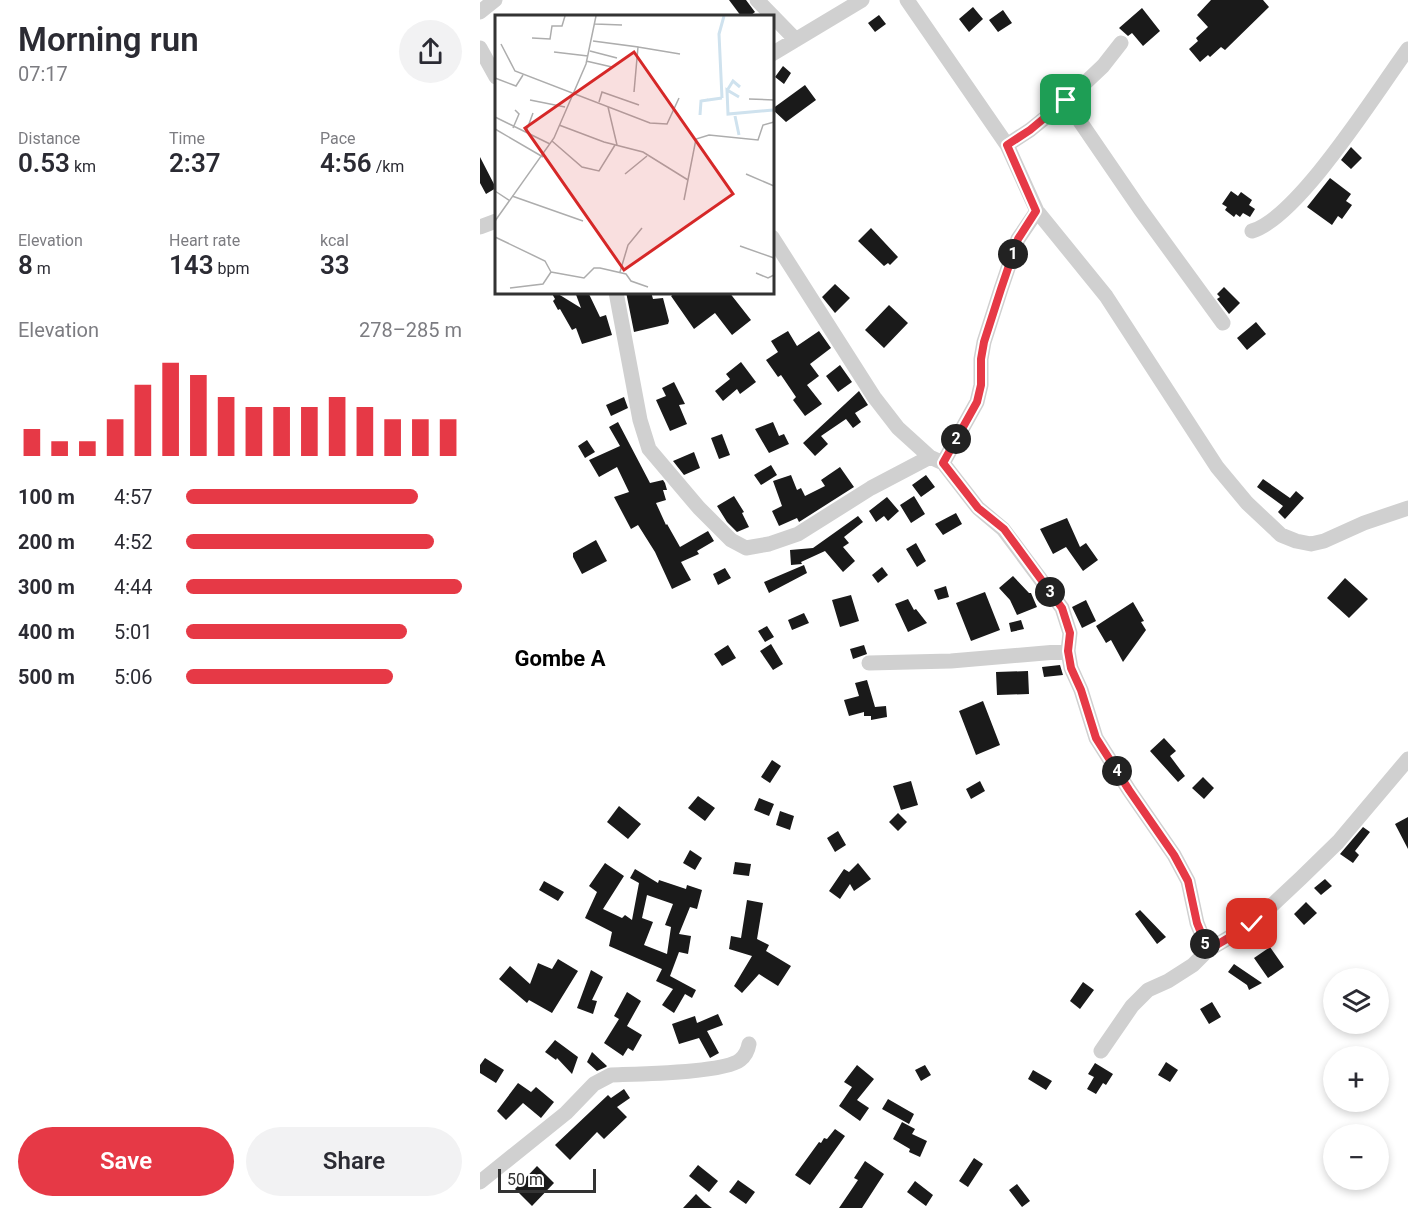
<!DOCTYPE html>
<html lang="en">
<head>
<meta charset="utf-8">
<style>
	:root { --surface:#fff; --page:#f2f2f3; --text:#2b2b33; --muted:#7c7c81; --accent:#e63946 }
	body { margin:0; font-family:Roboto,sans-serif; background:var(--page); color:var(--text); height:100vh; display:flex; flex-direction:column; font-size:22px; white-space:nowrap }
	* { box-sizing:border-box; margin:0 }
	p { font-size:20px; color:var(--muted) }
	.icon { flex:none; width:33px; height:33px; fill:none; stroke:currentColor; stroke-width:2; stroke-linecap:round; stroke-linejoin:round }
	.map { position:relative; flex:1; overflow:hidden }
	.side { display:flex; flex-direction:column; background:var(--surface); width:480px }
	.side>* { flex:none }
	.buttons { position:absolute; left:843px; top:968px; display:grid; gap:12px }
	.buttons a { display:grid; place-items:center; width:66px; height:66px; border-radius:50%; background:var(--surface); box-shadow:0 3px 9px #0003; font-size:30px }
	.scale { position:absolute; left:18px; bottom:15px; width:98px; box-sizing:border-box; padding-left:6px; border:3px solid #333; border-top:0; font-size:16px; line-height:21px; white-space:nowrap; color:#333; -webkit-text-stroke:4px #fff; paint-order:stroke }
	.pin { position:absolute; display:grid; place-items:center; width:51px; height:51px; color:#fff; margin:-26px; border-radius:12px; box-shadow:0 3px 9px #0006 }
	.km { position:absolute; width:30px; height:30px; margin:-15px; border-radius:50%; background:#222; color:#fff; font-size:16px; line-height:30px; text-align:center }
	.round { display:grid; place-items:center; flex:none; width:63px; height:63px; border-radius:32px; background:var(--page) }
	.head { display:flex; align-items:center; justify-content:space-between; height:102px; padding:0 18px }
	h1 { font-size:33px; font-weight:600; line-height:45px }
	.stats { display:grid; grid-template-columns:repeat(3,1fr); gap:9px; height:102px; padding:6px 18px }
	.stats div { display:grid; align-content:center }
	.stats b { font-size:26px; font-weight:600 }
	.stats small { font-size:16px; font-weight:400 }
	.stats p { font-size:16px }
	.chart { height:168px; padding:12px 18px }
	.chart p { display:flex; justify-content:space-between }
	.chart svg { width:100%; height:108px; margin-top:6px; stroke:var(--accent); stroke-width:6 }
	.button { display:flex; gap:12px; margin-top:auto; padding:12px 18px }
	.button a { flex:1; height:69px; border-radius:36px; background:var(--accent); color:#fff; font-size:24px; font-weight:600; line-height:69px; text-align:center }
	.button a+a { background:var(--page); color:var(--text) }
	ul { padding:0 18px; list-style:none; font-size:20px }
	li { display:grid; grid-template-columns:96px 72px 1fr; align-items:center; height:45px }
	li i { height:15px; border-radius:8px; background:var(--accent) }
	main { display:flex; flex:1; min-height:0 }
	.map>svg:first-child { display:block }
</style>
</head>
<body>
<main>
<section class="side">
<div class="head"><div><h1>Morning run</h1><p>07:17</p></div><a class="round"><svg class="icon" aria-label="share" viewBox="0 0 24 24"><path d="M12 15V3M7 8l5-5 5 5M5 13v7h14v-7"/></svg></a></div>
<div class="stats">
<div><p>Distance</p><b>0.53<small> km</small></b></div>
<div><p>Time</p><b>2:37</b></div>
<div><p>Pace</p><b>4:56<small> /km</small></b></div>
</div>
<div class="stats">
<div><p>Elevation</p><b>8<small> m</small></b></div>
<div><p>Heart rate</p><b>143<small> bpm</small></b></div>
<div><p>kcal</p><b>33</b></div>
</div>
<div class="chart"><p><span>Elevation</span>278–285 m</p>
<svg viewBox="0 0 160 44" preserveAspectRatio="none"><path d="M5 44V33M15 44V38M25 44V38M35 44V29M45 44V15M55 44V6M65 44V11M75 44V20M85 44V24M95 44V24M105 44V24M115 44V20M125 44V24M135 44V29M145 44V29M155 44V29"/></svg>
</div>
<ul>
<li><b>100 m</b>4:57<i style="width:84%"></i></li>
<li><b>200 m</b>4:52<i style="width:90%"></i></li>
<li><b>300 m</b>4:44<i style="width:100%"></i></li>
<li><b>400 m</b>5:01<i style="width:80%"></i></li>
<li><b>500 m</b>5:06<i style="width:75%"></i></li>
</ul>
<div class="button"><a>Save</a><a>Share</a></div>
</section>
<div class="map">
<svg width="928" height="1208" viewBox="0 0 928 1208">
	<rect width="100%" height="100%" fill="#fff"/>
	<path fill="#1a1a1a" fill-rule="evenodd" d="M249,0H266L275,12L270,16H261Z
		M731,0H783L789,7L745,50L741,47L730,57L728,55L720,62L709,49L718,41L716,38L728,27L717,15Z
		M493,7L503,19L489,32L479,19Z
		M662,8L680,31L663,46L652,33L648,36L639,28Z
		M523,10L532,23L518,32L509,20Z
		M399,15L406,24L395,32L388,23Z
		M303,66L311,73L304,84L295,77Z
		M325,85L336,100L306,122L292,109Z
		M871,147L882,158L871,169L861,160Z
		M0,157L16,188L6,194L0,183Z
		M850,178L871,194L866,201L872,205L862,219L858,216L852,225L827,207Z
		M751,191L758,196L761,192L772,200L769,205L775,209L770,217L763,213L760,217L756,214L754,217L745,210L747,207L742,204Z
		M391,228L418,257L410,265L408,263L404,266L378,241Z
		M355,284L370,298L355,313L342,297Z
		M744,287L760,303L749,314L737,299L740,297L737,294Z
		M71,292H75L101,308L95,292H108L120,317L126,315L132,335L102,344L96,328L92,330L80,309L78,310L73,301L75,299Z
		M146,292H171L173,299L183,298L189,321L188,324L154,332Z
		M196,292H249L271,320L252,335L235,313L214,329L191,296Z
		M409,305L428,323L404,348L385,330Z
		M776,322L786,334L767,350L757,338Z
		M308,331L317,346L339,331L351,348L330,364L339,376L327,385L342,404L325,416L313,400L316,397L301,375L298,377L286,360L298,352L291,341Z
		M261,362L276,382L260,394L257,389L243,401L235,391L250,379L246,374Z
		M360,365L372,382L358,392L346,376Z
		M194,382L205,404L199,405L207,424L190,431L176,400L186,396L182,388Z
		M379,391L388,405L375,413L381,422L373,428L366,419L341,436L348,444L335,456L323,443Z
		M144,397L148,408L131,416L126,405Z
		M138,422L170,483L183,480L185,483L187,490H183L186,500L176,503L186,525L187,524L200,547L228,531L234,541L217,551L219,554L201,562L211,580L192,589L175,552L158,525L151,529L134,497L149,492L137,467L119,477L109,460L140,446L129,427Z
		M293,422L299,436L304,434L309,444L289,453L275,429Z
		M242,434L250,455L239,459L231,438Z
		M107,440L115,452L105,458L98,446Z
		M214,452L220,468L204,475L193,461Z
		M291,465L297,475L281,485L274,475Z
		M360,467L374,487L319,522L317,518L299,526L292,511L302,506L293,481L311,475L317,490L321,488L325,496L345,486L341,480Z
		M446,475L455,487L441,497L432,485Z
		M783,479L810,498L816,491L824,498L805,519L798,512L803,506L777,487Z
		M254,496L264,512L262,513L269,527L257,532L247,522L237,506Z
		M434,496L445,514L431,523L420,505Z
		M407,497L419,511L408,521L404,516L396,522L389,511Z
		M476,513L482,524L463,535L455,524Z
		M378,516L383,522L364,537L369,543L363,547L375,561L363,572L345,551L321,562L322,564L311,565L310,550L333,548Z
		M587,518L600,547L606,543L618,560L603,571L586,547L573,554L560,529Z
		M116,540L127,561L102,574L93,557V553Z
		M436,543L446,561L437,567L426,549Z
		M324,565L327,573L289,593L284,582Z
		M402,567L408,575L398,583L392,575Z
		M245,568L251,578L238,585L233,574Z
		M533,576L549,593H551L557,607L537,615L530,600L519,588Z
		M865,578L888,599L869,618L847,598Z
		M466,586L469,597L458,600L454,590Z
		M505,592L520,630L491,641L476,603Z
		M371,595L379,621L360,627L352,600Z
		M428,599L434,610L436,609L447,623L428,632L415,604Z
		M606,600L616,621L602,628L592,607Z
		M653,602L664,621L661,622L666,630L643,662L631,640L626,643L616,626Z
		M324,613L329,623L312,630L308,620Z
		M541,620L544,629L531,632L529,623Z
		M287,626L294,637L285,642L278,631Z
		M291,644L303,664L293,670L280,651Z
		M248,645L256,658L242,666L234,654Z
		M384,645L387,654L373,659L370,649Z
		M580,665L583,675L564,677L562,667Z
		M548,671L549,694L517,695L516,672Z
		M387,680L395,707L406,706L407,717L391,720V716H384V712L369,716L364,700L379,696L375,683Z
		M503,701L520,745L496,755L479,711Z
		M684,738L696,751L690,756L705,776L698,782L670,751Z
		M292,760L301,766L290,783L281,777Z
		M723,777L734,788L724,799L712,788Z
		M431,781L438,805L421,810L413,786Z
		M500,781L505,791L491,799L486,789Z
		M218,796L235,808L225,821L208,808Z
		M279,798L294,804L289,816L274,810Z
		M139,806L161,824L148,839L127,822Z
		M300,811L314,816L310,830L296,825Z
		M418,813L427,822L418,831L409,822Z
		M928,817V849L915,824Z
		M883,827L890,832L875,851L879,855L873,863L860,854Z
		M358,831L366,845L355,852L347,838Z
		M210,850L222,858L215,870L203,863Z
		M255,862L271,864L269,876L253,874Z
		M125,863L144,876L123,909L142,918L145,915L152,920L159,883L150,878L155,869L178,883L179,880L206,889L207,885L222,890L217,909L210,907L199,934L211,936L208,954L199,952L190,976L216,990L212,998L205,994L194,1013L182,1005L193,989L176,981L182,969L129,946L132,932L105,918L117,892L109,886ZM167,895L193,904L185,925L191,927L187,954L164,945L173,922L162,918Z
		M378,863L391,879L374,891L370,884L360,899L349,891L364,869L369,872Z
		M845,879L852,886L841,895L834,888Z
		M64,881L84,892L78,901L59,890Z
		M267,900L283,903L277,939L289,945L286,951L311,966L298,986L279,974L262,993L254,986L272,956L249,949L251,936L261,938Z
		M826,902L837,913L824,925L814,914Z
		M660,910L686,937L677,944L655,914Z
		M790,947L804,967L788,978L774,958Z
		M78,959L98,971L72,1013L49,1000L47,1003L19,979L30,966L50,984L58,963L72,969Z
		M754,964L782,983L769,990L767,985L748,972Z
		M111,970L123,977L112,1000L117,1001L113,1014L97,1008Z
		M603,982L614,990L600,1009L590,1001Z
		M147,992L161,1001L147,1026L162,1035L153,1051L148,1048L143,1056L124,1043L139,1019L134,1016Z
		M732,1002L741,1017L729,1024L720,1009Z
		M238,1014L243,1025L227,1031L239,1053L230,1058L219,1038L199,1044L192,1024L215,1016L217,1023Z
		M75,1040L98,1057L92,1074L77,1058L76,1060L65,1052Z
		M112,1052L127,1066L126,1067L117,1071L107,1062Z
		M5,1058L24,1070L16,1083L0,1073V1065Z
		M686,1062L698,1070L690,1082L678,1075Z
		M615,1063L633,1074L626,1085L623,1083L616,1094L607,1089L614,1077L608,1074Z
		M377,1065L394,1079L377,1100L389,1108L380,1121L359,1106L372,1087L364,1082Z
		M445,1065L451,1075L441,1081L435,1070Z
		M553,1070L572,1081L566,1090L548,1079Z
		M38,1083L51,1092L56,1087L74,1102L61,1118L43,1103L26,1120L17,1111Z
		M144,1089L150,1098L137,1107L147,1117L124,1139L117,1132L90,1160L75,1145L128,1095L131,1098Z
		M408,1099L434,1114L429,1124L402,1109Z
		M422,1122L435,1129L432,1134L447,1141L440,1157L429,1152L430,1149L413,1139Z
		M355,1129L365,1136L330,1185L315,1175L339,1142L341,1143L344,1138L347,1139Z
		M494,1158L503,1164L488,1187L479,1181Z
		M385,1161L404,1174L382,1208H359L378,1180L374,1178Z
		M218,1165L238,1181L229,1192L209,1176Z
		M57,1166L74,1183L52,1206L35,1189Z
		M258,1180L275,1192L266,1204L249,1192Z
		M435,1181L453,1195L446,1206L427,1192Z
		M537,1184L550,1201L542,1207L529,1190Z
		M216,1194L224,1202L232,1208H203Z"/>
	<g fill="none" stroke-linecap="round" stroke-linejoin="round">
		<path stroke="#d0d0d0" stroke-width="15" d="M277,0L316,40
			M427,0L527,145L557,211L626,296L737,467L767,503L801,535L816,541L831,544L844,541L884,523L928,508
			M0,12L15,0
			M0,48L16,77
			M292,54L382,0
			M586,101L623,66L641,43
			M527,145L550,130L586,101L660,209L743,323
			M0,227L16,221
			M772,231C819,217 897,91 928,49
			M292,237L394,397L418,428L450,457L463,463L498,508L523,529L582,608L590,633L588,651L591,668L601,690L616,738L649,790L694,855L708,881L717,923L728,950
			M136,292L160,420L169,449L219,508L251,540L266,548L289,544L318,534L391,488L450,457
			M463,463L497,402L501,385V359L504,342L521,289L538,239L557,211
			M389,663L471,661L588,651
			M621,1051L652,1006L668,990L688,981L713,965L728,950L772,924L821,878L858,842L928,759
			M0,1182L86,1113L114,1084L131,1075C155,1074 244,1073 260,1060C265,1056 268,1050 269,1044"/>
	</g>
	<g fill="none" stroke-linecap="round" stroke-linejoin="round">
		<g stroke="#fff" stroke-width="12">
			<path id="route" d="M586,100L550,130L527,145L556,211L538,239L521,289L504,342L501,359V385L497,402L463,463L498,508L524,529L582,608L590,633L588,651L591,668L601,690L616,738L649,790L694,855L708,881L717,923L728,950L772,924"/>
		</g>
		<use href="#route" stroke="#e63946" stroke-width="8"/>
	</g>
	<g text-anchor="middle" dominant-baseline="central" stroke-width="6" stroke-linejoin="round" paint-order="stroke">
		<g font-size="22" font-weight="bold" fill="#000" stroke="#fff">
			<text x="80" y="658">Gombe A</text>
		</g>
	</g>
	<g transform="translate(15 15)">
		<rect width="279" height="279" fill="#fff"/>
		<path fill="none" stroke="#cfe2ee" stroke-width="3" d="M233,74L238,66L245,72M244,82L232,75L233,99L278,95M227,83L224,19L229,1M206,86L227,83M205,100L206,86L213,85M240,101L244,120"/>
		<path fill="none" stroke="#adadad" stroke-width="1.5" d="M100,9L127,10M37,23L55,24L57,11H67L70,1M98,26L143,32L139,77M6,29L20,56L155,108L172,109L184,83M143,32L185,39M95,36L122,43M59,37L93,41M91,46L117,52M0,63L21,71L28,60M254,84L279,85M35,85L70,92M104,87L107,77L144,90M113,92L122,130M0,102L55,129M64,110L109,127L148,137L193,165M18,113L24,99L20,95M0,114L48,142M31,117L38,98M57,126L87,152L104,156L120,130M130,159L152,141M251,159L279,171M0,176L15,186M17,181L88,206M189,185L201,124L214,120L263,125L268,110L279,107M0,206L59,123L91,49L101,1M0,222L50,246L56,257M245,231L279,243M56,257L89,263L99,253H105L131,259L136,266L153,272M125,257L133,230L147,213M261,258L273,263L279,260M15,273L48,269L56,257"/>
		<path fill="#d62828" fill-opacity="0.15" stroke="#d62828" stroke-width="3" d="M139,37L238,179L129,255L30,113Z"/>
		<rect width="279" height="279" fill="none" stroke="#333" stroke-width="3"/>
	</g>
</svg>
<div class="buttons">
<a><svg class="icon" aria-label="layers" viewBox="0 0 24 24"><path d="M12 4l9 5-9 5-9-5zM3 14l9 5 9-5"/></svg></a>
<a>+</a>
<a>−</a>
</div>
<div class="scale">50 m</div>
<div class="pin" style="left:586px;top:100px;background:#1e9e55"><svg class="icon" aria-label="arrive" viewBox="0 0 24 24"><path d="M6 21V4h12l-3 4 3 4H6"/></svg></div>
<div class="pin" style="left:772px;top:924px;background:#d93025"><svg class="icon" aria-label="check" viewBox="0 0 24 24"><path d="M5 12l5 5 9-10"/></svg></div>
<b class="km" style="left:533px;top:254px">1</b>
<b class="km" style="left:476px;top:439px">2</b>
<b class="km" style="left:570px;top:592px">3</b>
<b class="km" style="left:637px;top:771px">4</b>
<b class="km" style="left:725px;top:944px">5</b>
</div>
</main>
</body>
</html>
